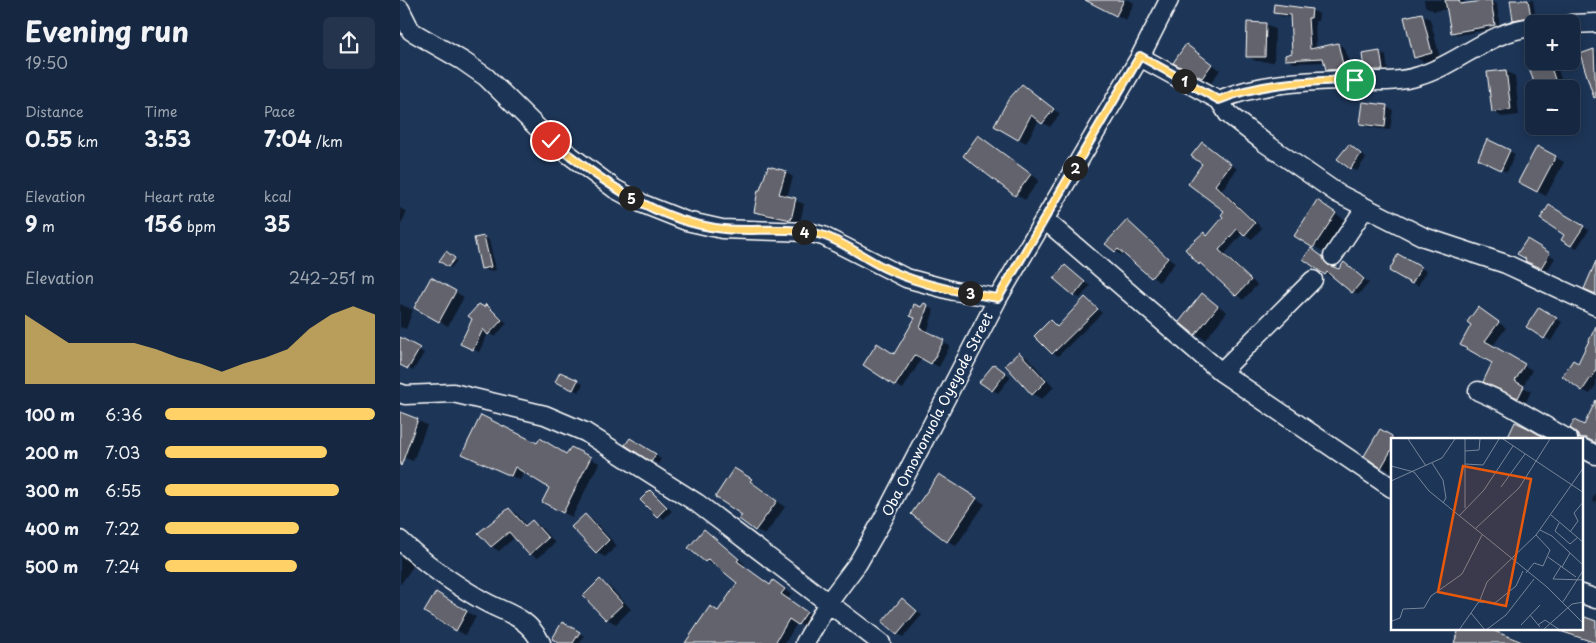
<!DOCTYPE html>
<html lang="en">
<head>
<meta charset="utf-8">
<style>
	:root { --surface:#162841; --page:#23344c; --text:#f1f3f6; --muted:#9ea6b1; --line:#35445a; --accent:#ffd166 }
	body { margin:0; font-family:"Playpen Sans",sans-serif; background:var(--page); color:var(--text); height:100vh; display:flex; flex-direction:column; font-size:19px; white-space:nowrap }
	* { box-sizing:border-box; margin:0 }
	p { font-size:16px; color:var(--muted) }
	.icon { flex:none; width:28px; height:28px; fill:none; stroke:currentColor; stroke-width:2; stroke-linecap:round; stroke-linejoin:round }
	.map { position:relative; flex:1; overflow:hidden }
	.sheet { display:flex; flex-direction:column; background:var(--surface); width:400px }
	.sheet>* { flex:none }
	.controls { position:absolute; left:1125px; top:15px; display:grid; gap:10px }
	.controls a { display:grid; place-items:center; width:55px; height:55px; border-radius:8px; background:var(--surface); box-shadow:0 2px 12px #0003,0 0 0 1px var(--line); font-size:25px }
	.pin { position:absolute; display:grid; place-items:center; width:42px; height:42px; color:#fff; margin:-21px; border:2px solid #fff; border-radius:50%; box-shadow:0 1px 5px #0007 }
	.km { position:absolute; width:25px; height:25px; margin:-12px; border-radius:50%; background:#222; color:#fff; font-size:14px; line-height:25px; text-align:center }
	.round { display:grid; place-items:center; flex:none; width:52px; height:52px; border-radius:8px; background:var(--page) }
	.head { display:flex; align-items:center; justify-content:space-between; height:85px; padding:0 25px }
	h1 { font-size:28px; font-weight:700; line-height:38px }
	.metrics { display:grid; grid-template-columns:repeat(3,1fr); gap:8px; height:85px; padding:5px 25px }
	.metrics div { display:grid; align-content:center }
	.metrics b { font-size:21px; font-weight:700 }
	.metrics small { font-size:14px; font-weight:400 }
	.metrics p { font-size:14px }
	.chart { height:140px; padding:10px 25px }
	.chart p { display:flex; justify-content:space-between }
	.chart svg { width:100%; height:90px; margin-top:5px; fill:var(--accent); opacity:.7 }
	ul { padding:0 25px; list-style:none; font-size:16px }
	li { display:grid; grid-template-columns:80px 60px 1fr; align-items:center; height:38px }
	li i { height:12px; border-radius:6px; background:var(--accent) }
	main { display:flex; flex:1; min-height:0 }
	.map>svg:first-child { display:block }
</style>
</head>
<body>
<main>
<section class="sheet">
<div class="head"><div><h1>Evening run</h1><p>19:50</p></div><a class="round"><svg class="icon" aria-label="share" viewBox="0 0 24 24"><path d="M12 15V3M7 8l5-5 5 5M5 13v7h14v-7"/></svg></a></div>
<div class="metrics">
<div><p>Distance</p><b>0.55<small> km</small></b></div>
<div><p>Time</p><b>3:53</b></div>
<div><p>Pace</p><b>7:04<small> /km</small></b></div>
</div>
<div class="metrics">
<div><p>Elevation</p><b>9<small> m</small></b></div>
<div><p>Heart rate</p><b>156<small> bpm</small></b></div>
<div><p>kcal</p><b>35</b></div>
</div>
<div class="chart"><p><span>Elevation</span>242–251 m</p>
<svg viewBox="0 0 160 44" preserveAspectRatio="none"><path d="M0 44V10L10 17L20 24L30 24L40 24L50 24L60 27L70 31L80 34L90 38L100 34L110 31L120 27L130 17L140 10L150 6L160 10V44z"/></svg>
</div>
<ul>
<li><b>100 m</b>6:36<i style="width:100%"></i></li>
<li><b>200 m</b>7:03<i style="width:77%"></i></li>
<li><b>300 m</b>6:55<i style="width:83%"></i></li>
<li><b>400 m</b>7:22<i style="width:64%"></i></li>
<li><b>500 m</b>7:24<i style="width:63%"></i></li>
</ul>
</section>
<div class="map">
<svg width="1196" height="643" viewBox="0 0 1196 643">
	<rect width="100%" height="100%" fill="#1d3557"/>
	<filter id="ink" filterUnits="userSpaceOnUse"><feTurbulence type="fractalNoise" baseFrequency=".02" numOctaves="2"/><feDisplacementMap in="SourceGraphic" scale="10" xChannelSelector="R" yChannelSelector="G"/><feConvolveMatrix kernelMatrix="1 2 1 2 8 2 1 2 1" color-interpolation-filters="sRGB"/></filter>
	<g filter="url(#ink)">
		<path fill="#0007" d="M688,0H729L734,3L726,20Z
			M1024,0H1064L1065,5L1091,1L1097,4L1100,28L1058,35L1052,32L1048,9L1034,11L1025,6Z
			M1111,0H1133L1136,20L1120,22L1114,19Z
			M912,10L919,14L918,21H915L916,49L938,44L945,48L951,73H934L927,69L926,62L894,63L887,59L893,54L892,18L881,16L874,12Z
			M1021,14L1030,19L1040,58L1024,62L1015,57Z
			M866,24L875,29L874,62L856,61L847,56Z
			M787,46L820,70L811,83L775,62Z
			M1194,51L1196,52V87L1191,84L1182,55Z
			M980,52L986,56L988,73H971L965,69Z
			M1135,61L1156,63L1164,89H1137Z
			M1106,71L1115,76L1119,115L1102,117L1093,111Z
			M622,85L660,114L650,127L639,120L626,143L595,126Z
			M987,107L993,110L990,130L968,127L962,124Z
			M1088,141L1115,154L1107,172L1085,162Z
			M587,142L639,180L625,200L616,194Z
			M809,148L837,169L822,190L862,228L852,239L843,233L825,254L857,285L843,300L800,264L804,234L808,236L825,217L826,211L804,164Z
			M1138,148L1164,162L1146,196L1120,182Z
			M955,149L966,158L957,171L951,168Z
			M385,172L393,177L387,197L404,204L400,223L363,216L355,211Z
			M926,207L944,219L923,252L896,235Z
			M1149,207L1189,230L1177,248L1171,245Z
			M0,208L7,212L0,226Z
			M727,221L775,263L759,282L725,254L723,256L715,251Z
			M83,237L89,240L96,270L88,271L82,268Z
			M1127,241L1155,258L1147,271L1132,264Z
			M46,253L57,260L51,268L41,260Z
			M917,253L928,262L932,268L939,270L945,264L969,283L958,295L933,275L931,277L926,274Z
			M999,256L1026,271L1018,286L991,270Z
			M665,267L690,286L680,298L674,295Z
			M32,279L64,297L48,326L15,308Z
			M802,294L827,312L805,340L781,322Z
			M685,299L702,313L658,356L653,353L650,322L658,328Z
			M0,304L13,310L6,329L0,327Z
			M86,305L107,323L95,337L88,333L79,352L67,346Z
			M524,305L534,310L527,333L550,346L539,367L522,358L503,389L496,385L494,355Z
			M1139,308L1162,322L1151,341L1127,327Z
			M1087,314L1106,328L1092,347L1132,370L1123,387L1131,391L1126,402L1093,386L1094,362L1072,325Z
			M1196,329V385L1190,394L1182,390L1179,364Z
			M4,341L24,353L13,371L0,364V347Z
			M619,353L628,358L654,387L642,399L633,394Z
			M600,368L611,377L598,393L592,390Z
			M177,381L183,384L179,392L162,385Z
			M1196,403V442H1188L1180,437Z
			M0,413L27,425L13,461L0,456Z
			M981,430L996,439H992L991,472L966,456Z
			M230,439L261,459L258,464L227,444Z
			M138,444L167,456L171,448L199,463L172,517L152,507L151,488L124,471L120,480L64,454Z
			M343,474L385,507L365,535L356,530L344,514Z
			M548,481L585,504L556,546L548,541Z
			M250,491L272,511L264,519L242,500Z
			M1196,492V503L1192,501Z
			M109,509L116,513L127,526L132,521L140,526L155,543L138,558L130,554L115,537L99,551L91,546Z
			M185,515L194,521L217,546L205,557L196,552Z
			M304,531L345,564L343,566L370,586L374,582L391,594L388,599L414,617L406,628L397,623L385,643H285L310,608L318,612L339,583L315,563L313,565L306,561L290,548Z
			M0,556L14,565L0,585Z
			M200,581L209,586L231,609L216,624L207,619Z
			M36,594L76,617L65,635L26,612Z
			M508,603L522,615L503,637L498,634Z
			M1196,622V643L1171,636L1162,631L1182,629Z
			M163,623L184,636L180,643H161Z
			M1089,629L1129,643H1055Z"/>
		<path fill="#62646c" stroke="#fff" d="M685,0H724L716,16Z
			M1045,0H1059L1060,4L1091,0L1095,25L1051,33Z
			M1110,0H1128L1131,17L1113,20Z
			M874,4L912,9L911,18H908L910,49L938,43L944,69L926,70L923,58L885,60V55L892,53L890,15L873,13Z
			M1022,13L1032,53L1014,58L1004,17Z
			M847,22L866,23L865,57H846Z
			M786,44L812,64L802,78L773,63Z
			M1194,49L1196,97L1194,98L1180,54Z
			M980,51L983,70H964L962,54Z
			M1127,61H1149L1158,89H1136Z
			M1106,70L1111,110L1092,112L1087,72Z
			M622,84L654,109L642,124L631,115L618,140L594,126L608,100Z
			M963,102L987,105L985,127L960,124Z
			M578,135L631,174L615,196L563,156Z
			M1087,139L1110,150L1101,170L1078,159Z
			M802,142L831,164L815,185L855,223L844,236L837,229L819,250L851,280L836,296L800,263L799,265L785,249L804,232L807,236L823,217L821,215L824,211L788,184L802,164L791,156Z
			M949,144L961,154L950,169L937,159Z
			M1137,146L1156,156L1137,192L1118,182Z
			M368,166L386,171L379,194L396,198L391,220L354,212L358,190H360Z
			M917,200L936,213L913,248L894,236Z
			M1149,205L1184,226L1171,246L1161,240L1164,235L1140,219Z
			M727,220L768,258L751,278L718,249L715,252L705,244Z
			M84,236L91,267L81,269L74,238Z
			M1127,239L1150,253L1141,268L1125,261L1126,259L1117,254Z
			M911,248L923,257L928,265L939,269L944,262L964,279L952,293L927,272L925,275L903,259Z
			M46,251L55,258L48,267L39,261Z
			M998,254L1021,267L1012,284L989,271Z
			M1196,261V294L1184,289Z
			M665,265L685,282L674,296L654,279Z
			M31,277L56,291L39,322L14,308Z
			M802,293L818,306L795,335L779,322Z
			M685,297L698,309L652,354L634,336L650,320L657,327Z
			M524,303L528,305L520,328L544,340L531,364L515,355L495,386L463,365L477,343L494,354L515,318L510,316L514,304L521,307Z
			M79,304L84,307L86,304L102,320L88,335L83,329L73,350L60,344L72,319L68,316Z
			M1078,307L1099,322L1085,341L1125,364L1115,381L1124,386L1118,398L1083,382L1092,363L1060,345L1071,325L1067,322Z
			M1139,307L1157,318L1144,339L1126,327Z
			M1196,326V370L1182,391L1162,376L1173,360L1178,363Z
			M0,337L20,348L8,369L0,365Z
			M619,352L646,381L632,395L605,365Z
			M594,364L606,373L592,391L579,382Z
			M160,372L178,380L173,390L155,382Z
			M1196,400V443L1186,438H1179L1177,433L1170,428L1174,420L1184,425Z
			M0,412L18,419L1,466L0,465Z
			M81,415L137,443L140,438L166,454L171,447L191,457L163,513L142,502L149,488L115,467L111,476L62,454Z
			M1115,422L1128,428L1147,439H1107Z
			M980,429L992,436V449L981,468L964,456Z
			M230,438L256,454L251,462L225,445Z
			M334,468L352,479L350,481L377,501L355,531L339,519L342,515L315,497Z
			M539,474L577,498L547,542L511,514Z
			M250,490L267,507L257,517L240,500Z
			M109,508L125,526L132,520L148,538L129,555L109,532L91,547L78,533Z
			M185,514L209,540L196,553L171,527Z
			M304,529L339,559L337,561L370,585L373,580L385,589L381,594L407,612L398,625L389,619L375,643H285L310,606L318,611L337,583L308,559L305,562L288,548Z
			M200,579L223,604L206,620L183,596Z
			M36,592L67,611L56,631L24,612Z
			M502,598L517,611L497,635L482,622Z
			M1182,616L1196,621V643L1160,631L1182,629Z
			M162,622L180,632L173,643H159L152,639Z
			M1059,629H1089L1125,643H1054Z"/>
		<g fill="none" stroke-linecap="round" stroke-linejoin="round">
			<g stroke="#fff" stroke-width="21">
				<path id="minor" d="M0,9L11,31L63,61L86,77L151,141L215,189L243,204L286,221L322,229L408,232L423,236L506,278L554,291L598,298
					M1171,24L1196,23
					M740,57L819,100L828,114L865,143L937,193L1024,237L1106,264L1196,306
					M819,100C856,84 903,81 943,80C969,80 994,84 1019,76C1059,64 1090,30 1134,27
					M645,220L821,372L992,488
					M933,256L965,208
					M821,372L913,280
					M1078,391L1105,403L1168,439
					M0,393L5,395L53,393L145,415L185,432L297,503L481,643
					M1182,448L1196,455
					M0,540C24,563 51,582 80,599C105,614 126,614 141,643
					M1182,594L1196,599
					M405,643L428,603L458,563L482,521L598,298L740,57L769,0"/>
			</g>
			<use href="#minor" stroke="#1d3557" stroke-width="18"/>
		</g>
	</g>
	<g fill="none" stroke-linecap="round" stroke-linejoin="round" filter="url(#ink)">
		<g stroke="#fff" stroke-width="10">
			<path id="route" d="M151,141C203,181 256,222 324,229C356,232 391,226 422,235C445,242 466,260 489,270C524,286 560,292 598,298L740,56L819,100C860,82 911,81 955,80"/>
		</g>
		<use href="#route" stroke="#ffd166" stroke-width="6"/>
	</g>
	<g text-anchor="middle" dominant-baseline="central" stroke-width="4.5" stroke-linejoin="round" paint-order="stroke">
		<g font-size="14" fill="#fff" stroke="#1d3557">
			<text transform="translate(537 414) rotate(-63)">Oba Omowonuola Oyeyode Street</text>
		</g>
	</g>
	<g transform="translate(991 438)">
		<rect width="192" height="192" fill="#1d3557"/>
		<path fill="none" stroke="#77869a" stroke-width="1" d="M17,1L35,28M74,1V70M112,1L193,55M74,13L88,12L89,1M41,25L52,42L55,60L52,65M74,26L92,27L108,1M0,28L23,34L38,53L156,149L193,186M0,43L51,20L64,1M110,49L134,16M160,77L193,105M68,78L93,52L122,8M168,85L164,93L179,106L186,100M84,91L128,50L159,1M149,92L161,98L193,128M179,94L187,83L183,75L193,63M157,119L185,139M170,128L162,141L193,142M171,129L179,115M135,135L143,125L152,128L159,112L145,97M88,164L104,165L125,148L132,133M172,164L193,131M80,175L94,192M139,177L149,189M1,183L9,180L12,171L33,170L40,158L71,136L91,97M130,187L149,167M147,187L154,182L169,192M68,192L89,162L96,144L145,97L193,29M95,192L115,177L143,141M152,192L181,166L193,164"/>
		<path fill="#e8590c" fill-opacity="0.15" stroke="#e8590c" stroke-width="2.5" d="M72,28L140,41L115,168L47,154Z"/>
		<rect width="192" height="192" fill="none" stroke="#fff" stroke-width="2.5"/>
	</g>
</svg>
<div class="controls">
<a>+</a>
<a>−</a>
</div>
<div class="pin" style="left:955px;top:80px;background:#1e9e55"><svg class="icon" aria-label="arrive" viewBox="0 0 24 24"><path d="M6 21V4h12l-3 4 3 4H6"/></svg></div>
<div class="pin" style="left:151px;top:141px;background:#d93025"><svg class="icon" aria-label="check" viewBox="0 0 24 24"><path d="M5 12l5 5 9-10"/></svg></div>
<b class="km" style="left:784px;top:81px">1</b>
<b class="km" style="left:675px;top:168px">2</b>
<b class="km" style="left:570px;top:293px">3</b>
<b class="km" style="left:404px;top:232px">4</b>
<b class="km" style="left:231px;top:198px">5</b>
</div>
</main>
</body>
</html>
